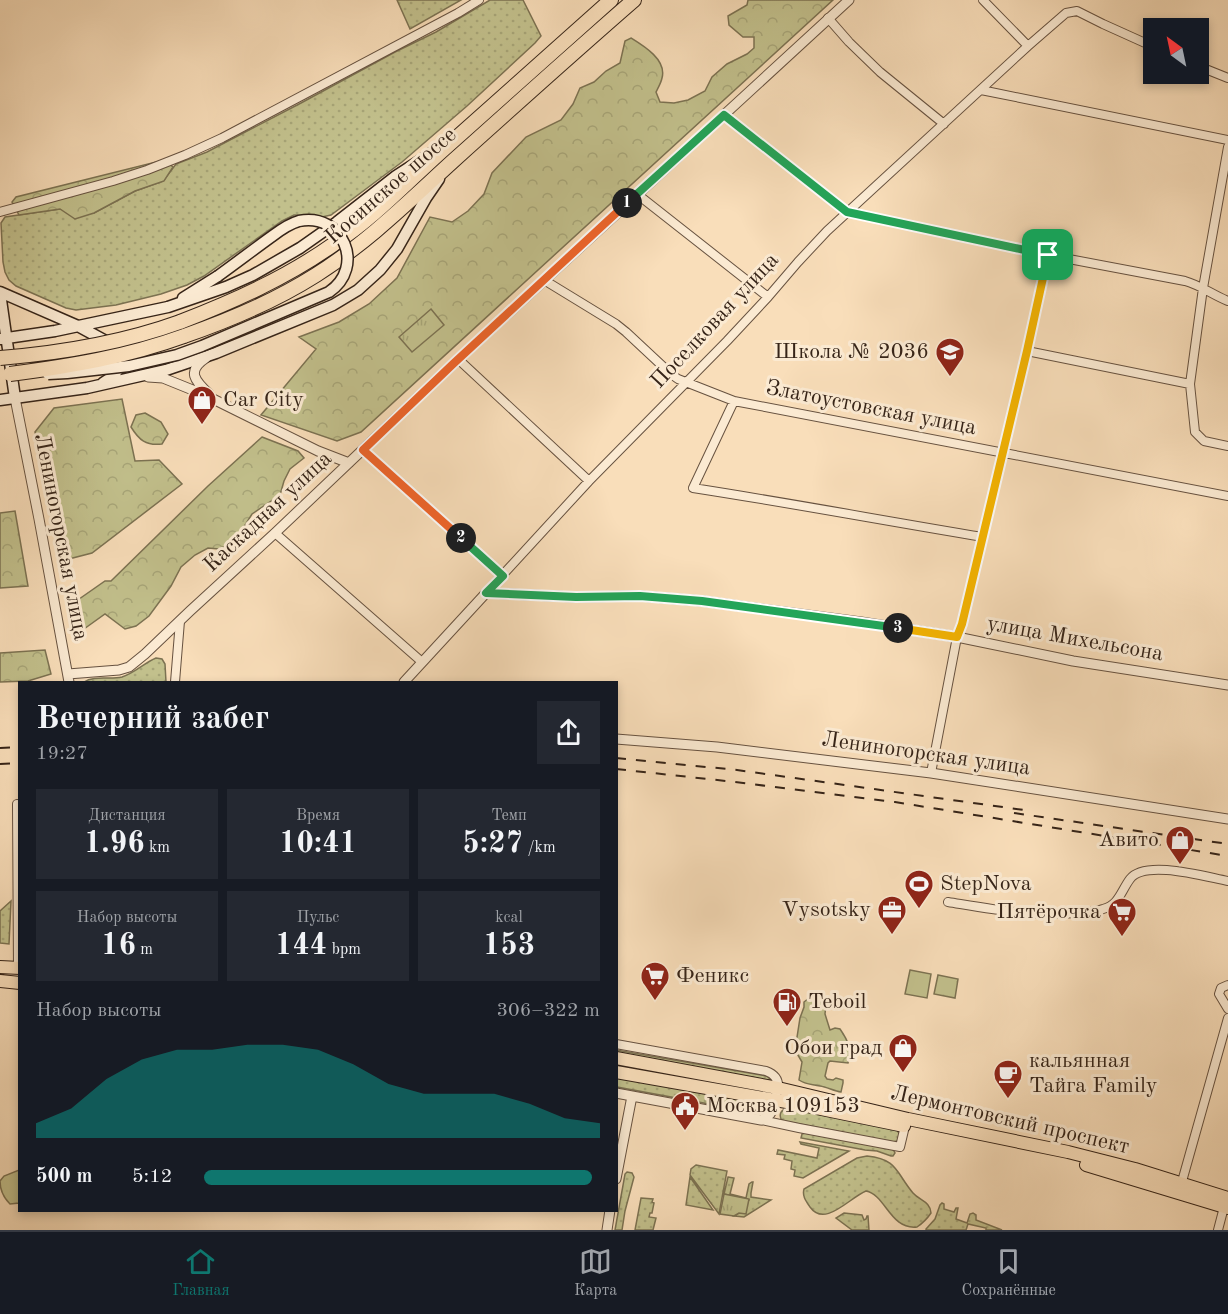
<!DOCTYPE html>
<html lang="ru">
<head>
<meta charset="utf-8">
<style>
	:root { --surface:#171b24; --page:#242831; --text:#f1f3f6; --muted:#9ea1a6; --line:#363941; --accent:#0f766e }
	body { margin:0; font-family:"Old Standard TT",serif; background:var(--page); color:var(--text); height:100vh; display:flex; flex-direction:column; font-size:22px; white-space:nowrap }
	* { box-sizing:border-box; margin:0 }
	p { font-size:20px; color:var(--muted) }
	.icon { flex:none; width:33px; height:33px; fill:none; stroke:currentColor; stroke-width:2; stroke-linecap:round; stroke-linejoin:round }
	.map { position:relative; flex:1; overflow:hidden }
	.panel { position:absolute; left:18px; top:681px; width:600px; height:531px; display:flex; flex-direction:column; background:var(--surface); border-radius:0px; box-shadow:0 3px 9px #0003 }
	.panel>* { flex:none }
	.needle { width:39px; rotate:327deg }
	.buttons { position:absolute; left:1143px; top:18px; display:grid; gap:12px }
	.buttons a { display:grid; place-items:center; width:66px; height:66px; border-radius:0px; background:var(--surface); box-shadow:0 3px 9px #0003; font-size:30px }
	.pin { position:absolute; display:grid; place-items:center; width:51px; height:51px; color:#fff; margin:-26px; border-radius:12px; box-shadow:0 3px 9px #0006 }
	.km { position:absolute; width:30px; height:30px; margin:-15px; border-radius:50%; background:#222; color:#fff; font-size:16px; line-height:30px; text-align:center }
	.round { display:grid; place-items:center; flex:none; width:63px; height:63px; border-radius:0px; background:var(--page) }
	.headline { display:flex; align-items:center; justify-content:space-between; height:102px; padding:0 18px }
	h1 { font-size:33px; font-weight:700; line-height:45px }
	.stats { display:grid; grid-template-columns:repeat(3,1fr); gap:9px; height:102px; padding:6px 18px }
	.stats div { display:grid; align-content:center; border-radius:0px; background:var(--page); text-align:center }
	.stats b { font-size:30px; font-weight:700 }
	.stats small { font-size:16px; font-weight:400 }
	.stats p { font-size:16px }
	.chart { height:168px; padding:12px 18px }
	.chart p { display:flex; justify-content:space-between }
	.chart svg { width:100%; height:108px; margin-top:6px; fill:var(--accent); opacity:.7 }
	ul { padding:0 18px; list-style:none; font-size:20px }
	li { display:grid; grid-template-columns:96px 72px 1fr; align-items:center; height:45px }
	li i { height:15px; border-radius:8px; background:var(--accent) }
	.menu { display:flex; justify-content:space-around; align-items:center; height:84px; border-top:2px solid var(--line); background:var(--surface); font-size:16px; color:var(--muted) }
	.menu a { display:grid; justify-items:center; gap:3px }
	.menu .selected { color:var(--accent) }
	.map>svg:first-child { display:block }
</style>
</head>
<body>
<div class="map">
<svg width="1228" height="1230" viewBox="0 0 1228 1230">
	<defs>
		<pattern id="grass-dots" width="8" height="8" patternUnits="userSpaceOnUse" patternTransform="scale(1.5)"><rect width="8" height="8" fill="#c2c08c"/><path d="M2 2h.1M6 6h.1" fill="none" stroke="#a7a578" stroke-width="1.8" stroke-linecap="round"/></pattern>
		<pattern id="forest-crowns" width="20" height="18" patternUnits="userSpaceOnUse" patternTransform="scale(1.5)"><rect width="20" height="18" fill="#c2c08c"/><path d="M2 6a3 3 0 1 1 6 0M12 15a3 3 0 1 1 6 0" fill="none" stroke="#a7a578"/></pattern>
		<pattern id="park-tufts" width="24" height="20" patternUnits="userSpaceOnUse" patternTransform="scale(1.5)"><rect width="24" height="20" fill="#c2c08c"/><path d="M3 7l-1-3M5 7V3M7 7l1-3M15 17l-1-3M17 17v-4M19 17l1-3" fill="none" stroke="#a7a578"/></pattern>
	</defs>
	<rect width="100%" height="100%" fill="#f9deba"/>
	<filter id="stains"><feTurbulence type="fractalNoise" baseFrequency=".00333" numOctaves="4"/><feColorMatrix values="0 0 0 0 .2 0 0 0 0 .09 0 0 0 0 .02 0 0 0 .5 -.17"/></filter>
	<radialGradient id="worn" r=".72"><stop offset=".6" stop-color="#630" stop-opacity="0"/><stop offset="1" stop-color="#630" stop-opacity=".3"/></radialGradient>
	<path fill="url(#grass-dots)" stroke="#7c7252" stroke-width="1.5" d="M397,0H461L410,29Z
		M490,0H523L541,36L535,43L467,106L402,162L331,215L322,217L313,215H294L282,221L204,276L187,285L161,294L116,305L76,310L66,308L16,286L9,280L5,272L3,262L1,223L5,217L60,209L94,213L135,191L163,181L176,164L207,152L301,103L395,52L436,32Z
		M156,658L162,659L165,664L166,682H84C94,675 110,680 122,677C135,673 144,663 156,658Z
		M11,901L9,944L0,943V911Z
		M616,1050L767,1076L770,1079L767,1080L617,1053Z
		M616,1077L760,1103L763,1105L764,1110L762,1112L758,1113L617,1087Z
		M787,1108L897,1130L900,1135L898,1141L892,1142L784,1121L781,1119C779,1114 781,1110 787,1108Z
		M805,1133L892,1149L894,1151L895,1153L893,1156H891L877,1151L865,1150L801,1138L802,1134Z
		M800,1142L849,1151L803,1178L794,1176L795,1170L791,1169L792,1161L784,1159L785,1155L777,1154L778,1150L817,1158L819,1148L801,1144Z
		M867,1156C898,1159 896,1173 913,1193C920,1201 930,1201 931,1213C927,1219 923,1223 917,1227C890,1230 886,1195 866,1191C849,1198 825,1228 810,1207C806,1201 802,1196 804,1189L857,1158Z
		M696,1165L727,1171L719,1214L690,1175L691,1169Z
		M627,1172L632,1173L634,1177L625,1211L622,1230H615L625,1174Z
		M690,1177L713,1210L686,1205Z
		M728,1177L734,1178L730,1194L746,1198L749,1184L752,1182H753L751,1193V1197L771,1200L744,1217L734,1216L739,1213L749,1200L724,1194Z
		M641,1198L653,1199L652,1202L654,1203L652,1213H650L649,1217L656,1218L653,1230H635Z
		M942,1203L944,1204V1209L954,1212L956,1208H958L956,1219L967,1223L970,1214L973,1213L976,1215V1220L1002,1230H986V1228L968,1224L966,1230H926V1229L935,1219L940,1205Z
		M844,1213L862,1215L864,1220L866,1219L867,1216H868L869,1230H852L836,1218Z"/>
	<path fill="url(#forest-crowns)" stroke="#7c7252" stroke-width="1.5" d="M748,0H833L361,432L337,441L261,415L316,349L299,337L339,322L369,304L397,278L430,217L452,222L468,211L484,194L492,173L526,137L561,120L573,104L580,88L594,82L606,71L620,63L625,41L631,38C644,46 667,60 662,78C661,83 658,88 656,92L660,102L674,103L688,100L705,91L712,77L727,64L747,54L754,48V37H743L729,25L728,16L747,5Z
		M164,160L173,167L164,181L135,191L94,213L75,219L60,209L19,215L12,202L16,197Z
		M122,399L135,461L159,460L182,484L92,553L61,561L35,432L54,408Z
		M145,413L161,422L168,434L162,444C146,446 139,440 131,427L136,415Z
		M262,437L298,451L304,458L290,469L284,481L280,495L252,514L242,530L228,545L219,549L208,548L195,555L181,567L171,586L149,616L136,626L125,629L105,614L84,629L76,625L72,604L105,581H111L208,486Z
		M15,511L28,586L0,588V513Z
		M45,650L51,674L28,681L0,682V653Z
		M809,998C814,1000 823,1001 826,1004L825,1014L830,1030L835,1028L840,1029C849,1042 851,1048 848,1063L830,1061L828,1063L825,1076L827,1079L833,1080L836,1078L843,1080V1083L841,1092C834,1091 827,1087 820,1086C812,1084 806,1085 799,1080L802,1062L795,1050L800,1018L804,1007V1002Z"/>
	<path fill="url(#park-tufts)" stroke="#7c7252" stroke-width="1.5" d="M431,309L444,325L412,352L399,337Z
		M938,975L958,979L955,998L934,994Z
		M724,1194L749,1199L746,1214L739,1213L734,1216L720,1214Z"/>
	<path fill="#c2c08c" stroke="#7c7252" stroke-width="1.5" d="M910,970L931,974L927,998L905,994Z
		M19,1170V1203L10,1204C4,1198 0,1189 0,1181L4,1176Z"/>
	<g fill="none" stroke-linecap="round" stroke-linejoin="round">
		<g stroke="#675240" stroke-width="10">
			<path id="minor" d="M983,0L1028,46
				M828,18L849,42L880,72L944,124
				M1198,66L1228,78
				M981,90L1228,140
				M724,115L847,212L1048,255L1185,281C1200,285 1213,295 1228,301
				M1228,147L1203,288L1190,384L1195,432L1204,441L1228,446
				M637,194L768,297
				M0,212L113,181L147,170L185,155L222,138L458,13L479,0
				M544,280L616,324L626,332L671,374L678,379L734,401L1228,496
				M1027,351L1190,384
				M458,359L589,481
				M734,401L693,488C790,503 886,521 983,537
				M363,450L503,576
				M275,533L422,662
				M486,593L589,481L727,341L768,297L798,262L827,231L1028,46L1066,13L1077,11L1103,24L1154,47
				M175,682L180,621
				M931,773L957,637L962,624C991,501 1022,378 1048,255
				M17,804L18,968
				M948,902C991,909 1032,917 1076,913C1085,912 1095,912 1103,909C1119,905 1121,891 1130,879C1145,859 1206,877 1228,881
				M1228,985L1221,988L1219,994L1228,1009
				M616,1044L766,1071C774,1074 779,1079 778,1088
				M761,1120L799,1128L900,1147L905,1126
				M1181,1185L1228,1018
				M1218,1230L1224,1207"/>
		</g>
		<g stroke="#675240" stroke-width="11">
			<path id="tertiary" d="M206,358C186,371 195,381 209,394
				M148,377L163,378L205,395L318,451L349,463
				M15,398L39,519L69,682
				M68,674L119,670L129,667L145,654L190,611L275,533L453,364L849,0
				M404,682L486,593L575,597L640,596L702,601L861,622L957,637L1073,661L1228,685
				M616,739L717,747L931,773L1228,819
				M616,1093L761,1120C773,1116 774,1107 776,1096
				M616,1179L632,1096
				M607,1230L610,1210"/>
		</g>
		<g stroke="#362418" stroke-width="13">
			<path id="secondary" d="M0,292L78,326L113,345L121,356V366L112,377L103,383
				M0,293L15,398
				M183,298L218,276
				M0,339L55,331L168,307L226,287L253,275L300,248L337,222L396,176L436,150
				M0,400L87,388L166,370L216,353L333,305L358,290L380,270L397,249L426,198L439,179"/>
		</g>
		<g stroke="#362418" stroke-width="14">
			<path id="primary" d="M0,967L20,968
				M0,981L20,983
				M616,1058L778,1088L908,1119L1068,1152L1135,1169L1228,1198
				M616,1072L792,1103L904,1126
				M1086,1165L1228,1208"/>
		</g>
		<g stroke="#362418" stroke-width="16">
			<path id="trunk" d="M180,322C234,301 286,278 334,244C375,217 408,181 444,149C500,99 556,49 611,0
				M184,336C230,320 275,301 316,275C368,242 408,202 453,161C513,107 573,53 634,0"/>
		</g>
		<use href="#minor" stroke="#fbead2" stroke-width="8"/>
		<use href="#tertiary" stroke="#fbead2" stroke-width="9"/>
		<use href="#secondary" stroke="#fbead2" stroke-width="10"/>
		<use href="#primary" stroke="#f9deba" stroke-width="12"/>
		<use href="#trunk" stroke="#f9deba" stroke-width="14"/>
		<path stroke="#362418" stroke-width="2" stroke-dasharray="10 10" stroke-linecap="butt" d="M0,748L20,747
			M616,758L737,770L1024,810
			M0,764L20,763
			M616,769L735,782L895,802L1228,856
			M1014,813L1228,844"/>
		<g stroke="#362418" stroke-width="13" stroke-linecap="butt">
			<path id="secondary-bridge" d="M48,374L67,373L129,366L177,355L202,346L329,292C366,267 343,212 299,221C288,224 279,231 271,237C253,250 236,263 218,276"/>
		</g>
		<g stroke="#362418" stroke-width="16" stroke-linecap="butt">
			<path id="trunk-bridge" d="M0,358C61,353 122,343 180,322
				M10,374C71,366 126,357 184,336"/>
		</g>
		<use href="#secondary-bridge" stroke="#fbead2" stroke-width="10"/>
		<use href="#trunk-bridge" stroke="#f9deba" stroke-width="14"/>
	</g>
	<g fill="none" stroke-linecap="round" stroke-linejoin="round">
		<g stroke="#fff" stroke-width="12">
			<path id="split-1" d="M627,203L724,115L847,212L1048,255"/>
		</g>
		<g stroke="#fff" stroke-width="12">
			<path id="split-2" d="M461,538L363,450L453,364L627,203"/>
		</g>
		<g stroke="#fff" stroke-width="12">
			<path id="split-3" d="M461,538L503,576L486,593L576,597L640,596L702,601L898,628"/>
		</g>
		<g stroke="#fff" stroke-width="12">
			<path id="split-4" d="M898,628L957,637L962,624L1027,351L1048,255"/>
		</g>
		<use href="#split-1" stroke="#22a559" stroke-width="8"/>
		<use href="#split-2" stroke="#f0652b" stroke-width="8"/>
		<use href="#split-3" stroke="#22a559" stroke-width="8"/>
		<use href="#split-4" stroke="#f5b400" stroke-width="8"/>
	</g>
	<defs>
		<g id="school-pin" transform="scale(1.5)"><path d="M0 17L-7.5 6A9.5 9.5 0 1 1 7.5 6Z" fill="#8f2418" stroke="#fbead2"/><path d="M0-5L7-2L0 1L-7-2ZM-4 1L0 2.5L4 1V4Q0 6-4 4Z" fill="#fff"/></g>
		<g id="shop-pin" transform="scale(1.5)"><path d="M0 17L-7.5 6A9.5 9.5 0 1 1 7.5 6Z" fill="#8f2418" stroke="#fbead2"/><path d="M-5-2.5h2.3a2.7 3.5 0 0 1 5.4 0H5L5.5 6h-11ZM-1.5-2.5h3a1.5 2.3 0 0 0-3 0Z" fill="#fff"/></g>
		<g id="stadium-pin" transform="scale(1.5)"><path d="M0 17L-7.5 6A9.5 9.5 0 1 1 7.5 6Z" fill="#8f2418" stroke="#fbead2"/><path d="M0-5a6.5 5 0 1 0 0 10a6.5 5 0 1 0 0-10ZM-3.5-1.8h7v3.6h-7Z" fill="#fff"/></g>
		<g id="office-pin" transform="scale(1.5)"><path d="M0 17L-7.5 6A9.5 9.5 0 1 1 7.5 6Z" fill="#8f2418" stroke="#fbead2"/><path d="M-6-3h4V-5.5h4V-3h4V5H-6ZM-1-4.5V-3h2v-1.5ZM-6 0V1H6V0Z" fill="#fff"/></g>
		<g id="supermarket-pin" transform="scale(1.5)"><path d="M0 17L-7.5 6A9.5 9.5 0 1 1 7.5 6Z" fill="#8f2418" stroke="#fbead2"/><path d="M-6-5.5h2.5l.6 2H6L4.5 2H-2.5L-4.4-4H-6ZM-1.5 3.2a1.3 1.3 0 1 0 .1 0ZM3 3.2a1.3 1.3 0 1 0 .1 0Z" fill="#fff"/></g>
		<g id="fuel-pin" transform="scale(1.5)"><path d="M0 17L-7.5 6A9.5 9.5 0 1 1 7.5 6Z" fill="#8f2418" stroke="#fbead2"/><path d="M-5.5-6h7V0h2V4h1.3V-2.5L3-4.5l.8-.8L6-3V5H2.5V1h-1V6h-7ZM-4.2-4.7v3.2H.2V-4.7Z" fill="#fff"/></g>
		<g id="cafe-pin" transform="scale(1.5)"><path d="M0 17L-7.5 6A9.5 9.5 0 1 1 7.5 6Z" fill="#8f2418" stroke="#fbead2"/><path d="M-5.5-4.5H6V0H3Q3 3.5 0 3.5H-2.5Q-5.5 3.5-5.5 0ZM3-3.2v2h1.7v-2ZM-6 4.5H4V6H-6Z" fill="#fff"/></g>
		<g id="civic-pin" transform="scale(1.5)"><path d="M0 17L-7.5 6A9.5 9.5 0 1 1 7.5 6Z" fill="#8f2418" stroke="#fbead2"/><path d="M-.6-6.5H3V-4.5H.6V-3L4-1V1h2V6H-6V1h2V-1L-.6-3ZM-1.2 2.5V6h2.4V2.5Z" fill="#fff"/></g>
	</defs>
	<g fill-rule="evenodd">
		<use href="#school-pin" x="950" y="352"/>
		<use href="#shop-pin" x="202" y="400"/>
		<use href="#shop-pin" x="1180" y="840"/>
		<use href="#stadium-pin" x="919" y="884"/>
		<use href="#office-pin" x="892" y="910"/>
		<use href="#supermarket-pin" x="1122" y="912"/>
		<use href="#supermarket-pin" x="655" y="976"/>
		<use href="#fuel-pin" x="787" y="1002"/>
		<use href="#shop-pin" x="903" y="1048"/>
		<use href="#cafe-pin" x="1008" y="1074"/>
		<use href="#civic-pin" x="685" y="1106"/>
	</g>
	<g text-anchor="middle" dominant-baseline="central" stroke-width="6" stroke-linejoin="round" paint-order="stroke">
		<g font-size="22" fill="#362418" stroke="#fbead2">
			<text transform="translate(391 186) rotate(-41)">Косинское шоссе</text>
			<text transform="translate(715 321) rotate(-47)">Поселковая улица</text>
			<text transform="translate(871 408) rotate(11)">Златоустовская улица</text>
			<text transform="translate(268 512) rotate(-43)">Каскадная улица</text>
			<text transform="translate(61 537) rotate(79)">Лениногорская улица</text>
			<text transform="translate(1075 639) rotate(10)">улица Михельсона</text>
			<text transform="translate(926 754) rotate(8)">Лениногорская улица</text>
			<text transform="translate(1010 1120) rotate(13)">Лермонтовский проспект</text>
		</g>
		<g font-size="22" fill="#362418" stroke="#fbead2" text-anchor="start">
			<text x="929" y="352" text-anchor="end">Школа № 2036</text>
			<text x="223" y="400">Car City</text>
			<text x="1159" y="840" text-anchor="end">Авито</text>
			<text x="940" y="884">StepNova</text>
			<text x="871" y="910" text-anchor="end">Vysotsky</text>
			<text x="1101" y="912" text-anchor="end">Пятёрочка</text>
			<text x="676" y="976">Феникс</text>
			<text x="808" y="1002">Teboil</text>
			<text x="882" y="1048" text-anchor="end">Обои град</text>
			<text x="1029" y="1061">кальянная<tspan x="1029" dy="25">Тайга Family</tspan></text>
			<text x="706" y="1106">Москва 109153</text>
		</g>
	</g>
	<rect width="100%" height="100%" filter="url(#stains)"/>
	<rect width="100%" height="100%" fill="url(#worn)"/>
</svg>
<div class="buttons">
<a><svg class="needle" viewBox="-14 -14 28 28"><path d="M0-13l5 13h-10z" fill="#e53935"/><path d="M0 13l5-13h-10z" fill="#9ea1a6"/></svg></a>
</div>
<div class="pin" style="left:1048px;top:255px;background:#1e9e55"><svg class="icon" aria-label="arrive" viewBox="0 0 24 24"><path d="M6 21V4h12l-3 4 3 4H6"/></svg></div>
<b class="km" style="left:627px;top:203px">1</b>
<b class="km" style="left:461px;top:538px">2</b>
<b class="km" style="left:898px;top:628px">3</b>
<section class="panel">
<div class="headline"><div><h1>Вечерний забег</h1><p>19:27</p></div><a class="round"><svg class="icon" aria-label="share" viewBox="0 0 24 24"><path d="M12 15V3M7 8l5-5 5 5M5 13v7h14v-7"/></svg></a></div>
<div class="stats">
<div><p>Дистанция</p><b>1.96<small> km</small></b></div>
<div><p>Время</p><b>10:41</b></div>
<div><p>Темп</p><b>5:27<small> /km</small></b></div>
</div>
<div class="stats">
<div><p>Набор высоты</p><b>16<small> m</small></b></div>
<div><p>Пульс</p><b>144<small> bpm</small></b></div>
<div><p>kcal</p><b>153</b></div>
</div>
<div class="chart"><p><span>Набор высоты</span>306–322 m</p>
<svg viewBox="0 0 160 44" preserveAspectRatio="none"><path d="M0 44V38L10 32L20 20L30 12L40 8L50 8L60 6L70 6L80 8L90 14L100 22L110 26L120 26L130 26L140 30L150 36L160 38V44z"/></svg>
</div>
<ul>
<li><b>500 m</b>5:12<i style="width:98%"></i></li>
</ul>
</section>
</div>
<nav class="menu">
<a class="selected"><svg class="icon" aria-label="home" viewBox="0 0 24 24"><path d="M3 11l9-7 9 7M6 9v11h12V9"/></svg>Главная</a>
<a><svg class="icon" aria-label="map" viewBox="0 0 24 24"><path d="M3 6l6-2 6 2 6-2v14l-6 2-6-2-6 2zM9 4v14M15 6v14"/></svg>Карта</a>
<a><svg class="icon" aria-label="saved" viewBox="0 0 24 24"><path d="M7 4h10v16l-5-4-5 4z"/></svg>Сохранённые</a>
</nav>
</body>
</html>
